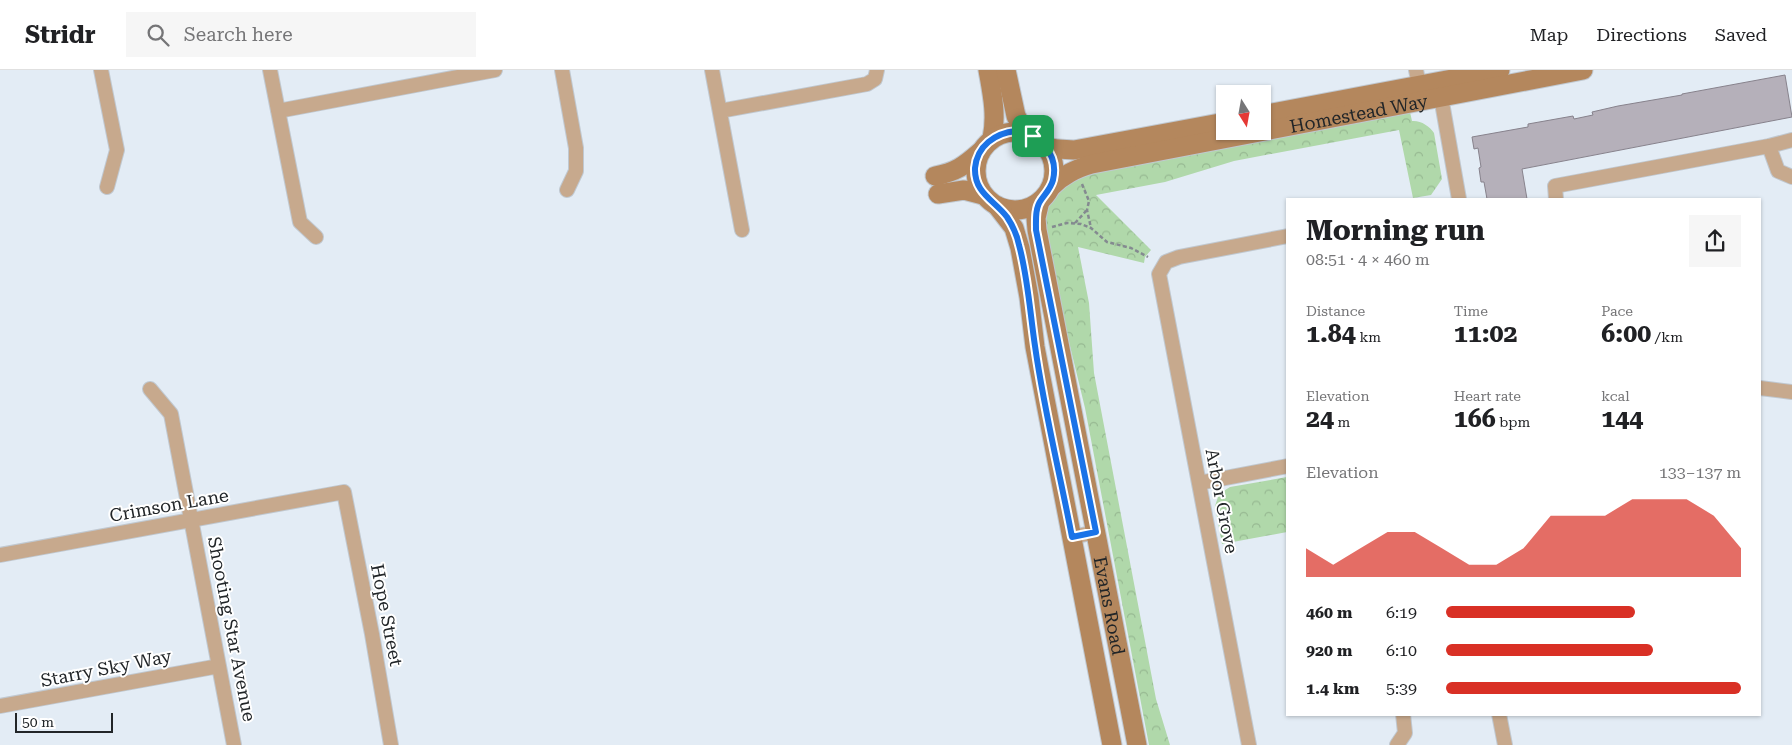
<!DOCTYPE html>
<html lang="en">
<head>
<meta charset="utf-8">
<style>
	:root { --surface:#fff; --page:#f6f6f6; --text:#202124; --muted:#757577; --line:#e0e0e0; --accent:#d93025 }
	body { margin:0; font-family:"Roboto Serif",serif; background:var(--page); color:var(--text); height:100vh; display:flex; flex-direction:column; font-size:19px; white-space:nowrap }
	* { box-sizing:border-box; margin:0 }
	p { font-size:16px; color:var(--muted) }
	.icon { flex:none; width:28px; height:28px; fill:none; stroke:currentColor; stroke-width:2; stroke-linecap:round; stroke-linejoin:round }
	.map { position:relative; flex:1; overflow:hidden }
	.drawer { position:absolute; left:1286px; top:128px; width:475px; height:518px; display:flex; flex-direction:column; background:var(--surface); border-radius:0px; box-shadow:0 1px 4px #0004 }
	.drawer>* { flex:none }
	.needle { width:32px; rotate:169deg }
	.buttons { position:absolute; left:1216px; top:15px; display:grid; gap:10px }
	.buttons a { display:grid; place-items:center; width:55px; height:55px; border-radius:0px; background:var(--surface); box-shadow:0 1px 4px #0004; font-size:25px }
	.scale { position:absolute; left:15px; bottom:12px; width:98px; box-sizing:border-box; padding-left:5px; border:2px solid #212528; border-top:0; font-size:14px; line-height:18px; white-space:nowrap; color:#212528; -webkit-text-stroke:4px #fff; paint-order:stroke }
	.pin { position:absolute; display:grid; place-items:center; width:42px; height:42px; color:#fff; margin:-21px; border-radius:10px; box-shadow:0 2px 8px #0006 }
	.round { display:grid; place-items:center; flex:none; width:52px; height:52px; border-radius:0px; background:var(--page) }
	.summary { display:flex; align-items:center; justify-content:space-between; height:85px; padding:0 20px }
	h1 { font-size:28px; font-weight:700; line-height:38px }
	.stats { display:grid; grid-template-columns:repeat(3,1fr); gap:8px; height:85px; padding:5px 20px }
	.stats div { display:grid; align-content:center }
	.stats b { font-size:25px; font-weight:700 }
	.stats small { font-size:14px; font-weight:400 }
	.stats p { font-size:14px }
	.chart { height:140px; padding:10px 20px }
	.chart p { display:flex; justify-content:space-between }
	.chart svg { width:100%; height:90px; margin-top:5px; fill:var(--accent); opacity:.7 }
	ul { padding:0 20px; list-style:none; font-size:16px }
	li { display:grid; grid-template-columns:80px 60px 1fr; align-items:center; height:38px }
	li i { height:12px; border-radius:6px; background:var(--accent) }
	header { display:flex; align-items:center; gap:30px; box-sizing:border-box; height:70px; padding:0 25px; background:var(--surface); border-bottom:1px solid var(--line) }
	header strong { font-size:24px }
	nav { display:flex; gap:28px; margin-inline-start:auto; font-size:18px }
	.search { width:350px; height:45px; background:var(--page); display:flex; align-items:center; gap:12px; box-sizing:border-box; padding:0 18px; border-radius:0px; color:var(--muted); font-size:19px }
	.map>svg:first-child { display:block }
</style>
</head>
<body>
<header>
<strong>Stridr</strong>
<div class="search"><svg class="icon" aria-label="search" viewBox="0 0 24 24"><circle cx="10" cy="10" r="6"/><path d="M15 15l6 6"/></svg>Search here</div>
<nav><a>Map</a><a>Directions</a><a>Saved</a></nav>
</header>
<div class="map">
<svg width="1792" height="675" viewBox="0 0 1792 675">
	<defs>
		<pattern id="park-crowns" width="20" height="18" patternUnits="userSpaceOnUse" patternTransform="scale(1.25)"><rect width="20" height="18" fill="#b0d8aa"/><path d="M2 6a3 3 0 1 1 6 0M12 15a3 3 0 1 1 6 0" fill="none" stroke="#97b992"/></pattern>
	</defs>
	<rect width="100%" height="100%" fill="#e3ecf5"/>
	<path fill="url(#park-crowns)" d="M1410,42L1412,51C1420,50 1430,56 1434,63L1442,109L1431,125L1413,128L1399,60L1234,91L1165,112L1096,125L1151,180L1145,187L1144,193L1078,177L1089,233L1094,303L1156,629L1170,675H1149L1085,338L1054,210L1044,158L1047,134L1052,126L1059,119L1089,103Z
		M1287,407V462L1222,474L1215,436L1219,424L1230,417Z"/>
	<path fill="#b5b0ba" stroke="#87828c" d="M1785,5L1792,47L1522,99L1527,129H1487L1484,112H1481L1479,98L1481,97L1478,78L1474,79L1472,67L1528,57V54L1573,46L1574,49L1593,45L1592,42L1618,36L1682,25V24Z"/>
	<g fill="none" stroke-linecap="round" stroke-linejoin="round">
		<g stroke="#c0c8d0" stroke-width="16">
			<path id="street" d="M101,0L117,80L107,117
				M270,0L300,152L316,167
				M562,0L576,78V101L567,120
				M712,0L742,160
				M1416,0L1419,15L1427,20
				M1441,27L1459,129
				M278,41L495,0
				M720,41L867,14L875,9L877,0
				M1769,76L1778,101L1792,107
				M1556,129L1555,116L1769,76L1792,70
				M1760,318L1792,322
				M150,319L171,344L234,675
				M1199,413L1288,396
				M1072,467L1096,462
				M0,485L344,422L372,564L391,675
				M0,636L219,596
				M1499,644L1505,675
				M1249,675L1159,204L1166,192L1179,187L1288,166
				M1397,675L1405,663L1403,644"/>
		</g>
		<g stroke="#c0c8d0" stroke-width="21">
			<g id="secondary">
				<path d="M988,0C992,23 997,45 992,68"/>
				<path d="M1006,0L1016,46L1025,62"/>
				<path d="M1262,45L1500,0"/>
				<circle cx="1015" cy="101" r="39"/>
				<path d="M1046,77L1058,79L1074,80L1225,52"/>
				<path d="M935,106C956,102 964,96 980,82"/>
				<path id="s1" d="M1051,117C1063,105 1075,99 1092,94L1583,0"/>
				<path d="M938,124L964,120L983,125"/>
				<path id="s2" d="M1040,131L1036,148L1037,160L1137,675"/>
				<path d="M997,136L1014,158L1020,178L1029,227L1035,277L1112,675"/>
			</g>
		</g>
		<path stroke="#848a90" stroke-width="2.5" stroke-dasharray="4 2.5" stroke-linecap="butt" d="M1082,114L1089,131L1087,140L1091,158
			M1075,153L1087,140
			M1052,157L1067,153L1081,154L1091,158L1107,172L1131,178L1148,187"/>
		<use href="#street" stroke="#c7a98d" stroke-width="14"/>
		<use href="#secondary" stroke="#b4875d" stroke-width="19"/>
	</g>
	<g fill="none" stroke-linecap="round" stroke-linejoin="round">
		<g stroke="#fff" stroke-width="10">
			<path id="route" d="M1016,61C1040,65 1059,84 1053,110C1051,118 1046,123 1041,130C1035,138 1036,150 1036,160L1096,462L1072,467C1060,404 1044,340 1035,276C1030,243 1028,208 1019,175C1017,165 1013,156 1007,147C994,130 974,123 975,98C977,76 995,63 1016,61Z"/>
		</g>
		<use href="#route" stroke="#1a73e8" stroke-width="6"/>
	</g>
	<g text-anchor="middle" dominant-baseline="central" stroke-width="4" stroke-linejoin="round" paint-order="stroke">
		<g font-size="18" fill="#212528" stroke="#fff">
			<text stroke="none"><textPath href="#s1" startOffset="319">Homestead Way</textPath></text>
			<text transform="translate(1222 431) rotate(79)">Arbor Grove</text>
			<text transform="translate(169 435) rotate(-10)">Crimson Lane</text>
			<text stroke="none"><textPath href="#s2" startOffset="412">Evans Road</textPath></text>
			<text transform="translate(387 545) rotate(79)">Hope Street</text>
			<text transform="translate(232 559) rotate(79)">Shooting Star Avenue</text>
			<text transform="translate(106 598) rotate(-11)">Starry Sky Way</text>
		</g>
	</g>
</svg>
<div class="buttons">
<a><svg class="needle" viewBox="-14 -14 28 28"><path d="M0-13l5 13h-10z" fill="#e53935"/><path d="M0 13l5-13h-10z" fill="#757577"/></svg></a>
</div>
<div class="scale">50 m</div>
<div class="pin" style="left:1033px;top:66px;background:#1e9e55"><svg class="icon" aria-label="arrive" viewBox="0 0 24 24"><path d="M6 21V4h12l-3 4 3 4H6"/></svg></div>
<section class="drawer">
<div class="summary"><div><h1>Morning run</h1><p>08:51 · 4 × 460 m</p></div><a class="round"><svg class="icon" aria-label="share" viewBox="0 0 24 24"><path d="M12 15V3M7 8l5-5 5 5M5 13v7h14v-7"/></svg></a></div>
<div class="stats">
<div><p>Distance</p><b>1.84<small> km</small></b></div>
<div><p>Time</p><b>11:02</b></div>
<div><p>Pace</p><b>6:00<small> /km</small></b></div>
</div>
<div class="stats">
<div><p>Elevation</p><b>24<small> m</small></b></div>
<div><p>Heart rate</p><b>166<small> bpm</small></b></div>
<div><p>kcal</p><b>144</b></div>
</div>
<div class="chart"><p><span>Elevation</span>133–137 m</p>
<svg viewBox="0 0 160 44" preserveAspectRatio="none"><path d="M0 44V30L10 38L20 30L30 22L40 22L50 30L60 38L70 38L80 30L90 14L100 14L110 14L120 6L130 6L140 6L150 14L160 30V44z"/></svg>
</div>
<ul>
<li><b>460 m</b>6:19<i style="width:64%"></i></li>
<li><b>920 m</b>6:10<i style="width:70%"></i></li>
<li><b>1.4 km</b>5:39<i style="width:100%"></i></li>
</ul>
</section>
</div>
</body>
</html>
